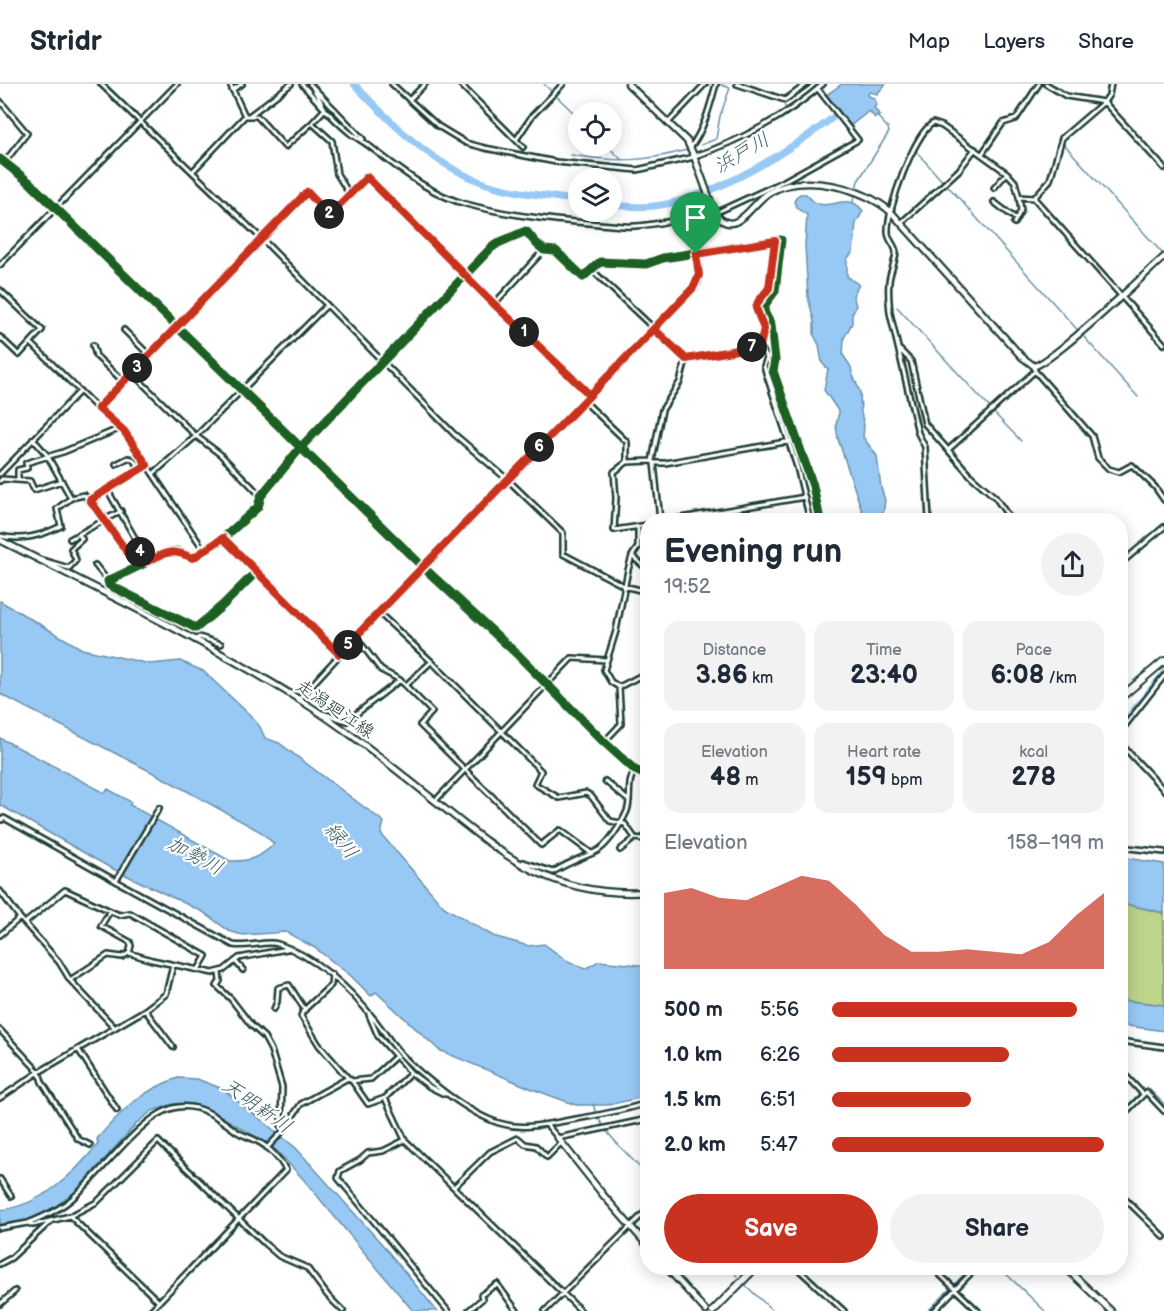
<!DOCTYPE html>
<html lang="en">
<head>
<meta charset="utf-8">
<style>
	:root { --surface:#fff; --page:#f2f2f3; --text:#1f2937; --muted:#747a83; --line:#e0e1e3; --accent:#c8321e }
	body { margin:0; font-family:"Balsamiq Sans","Klee One",sans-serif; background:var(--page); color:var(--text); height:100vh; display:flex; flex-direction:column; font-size:22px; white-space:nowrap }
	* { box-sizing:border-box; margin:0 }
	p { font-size:20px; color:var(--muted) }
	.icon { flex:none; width:33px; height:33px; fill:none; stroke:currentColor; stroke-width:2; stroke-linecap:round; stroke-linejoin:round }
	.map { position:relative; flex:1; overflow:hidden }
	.side { position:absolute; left:640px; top:429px; width:488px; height:762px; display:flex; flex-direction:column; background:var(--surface); border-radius:24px; box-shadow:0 3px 15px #0003 }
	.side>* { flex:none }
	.buttons { position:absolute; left:568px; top:18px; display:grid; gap:12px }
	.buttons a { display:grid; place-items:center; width:54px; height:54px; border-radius:50%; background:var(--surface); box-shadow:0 3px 15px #0003; font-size:30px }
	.pin { position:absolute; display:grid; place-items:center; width:51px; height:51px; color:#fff; margin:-62px -26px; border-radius:50% 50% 50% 0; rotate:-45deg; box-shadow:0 0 6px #0007 }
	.pin .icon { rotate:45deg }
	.km { position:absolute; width:30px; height:30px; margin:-15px; border-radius:50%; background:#222; color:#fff; font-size:16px; line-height:30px; text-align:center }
	.round { display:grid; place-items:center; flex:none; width:63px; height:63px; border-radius:32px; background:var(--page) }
	.overview { display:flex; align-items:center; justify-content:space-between; height:102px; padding:0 24px }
	h1 { font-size:33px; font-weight:800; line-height:45px }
	.figures { display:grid; grid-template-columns:repeat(3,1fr); gap:9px; height:102px; padding:6px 24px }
	.figures div { display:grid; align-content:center; border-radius:15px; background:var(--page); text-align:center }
	.figures b { font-size:26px; font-weight:800 }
	.figures small { font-size:16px; font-weight:400 }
	.figures p { font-size:16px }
	.chart { height:168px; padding:12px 24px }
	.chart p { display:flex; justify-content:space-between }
	.chart svg { width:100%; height:108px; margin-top:6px; fill:var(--accent); opacity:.7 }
	.button { display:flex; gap:12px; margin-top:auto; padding:12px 24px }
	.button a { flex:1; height:69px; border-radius:36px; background:var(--accent); color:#fff; font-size:24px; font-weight:800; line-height:69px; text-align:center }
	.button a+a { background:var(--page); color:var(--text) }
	ul { padding:0 24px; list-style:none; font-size:20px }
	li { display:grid; grid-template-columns:96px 72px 1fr; align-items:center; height:45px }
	li i { height:15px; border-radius:8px; background:var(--accent) }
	header { display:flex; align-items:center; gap:36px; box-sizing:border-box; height:84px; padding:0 30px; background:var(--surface); border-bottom:2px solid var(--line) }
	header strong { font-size:28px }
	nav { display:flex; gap:33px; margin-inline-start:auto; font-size:21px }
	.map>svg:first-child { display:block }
</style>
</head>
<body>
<header>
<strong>Stridr</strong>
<nav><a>Map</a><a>Layers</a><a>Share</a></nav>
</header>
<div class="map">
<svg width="1164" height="1227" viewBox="0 0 1164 1227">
	<rect width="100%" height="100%" fill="#fff"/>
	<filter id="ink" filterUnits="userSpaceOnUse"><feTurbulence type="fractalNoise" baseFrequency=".0167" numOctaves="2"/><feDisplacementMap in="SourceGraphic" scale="12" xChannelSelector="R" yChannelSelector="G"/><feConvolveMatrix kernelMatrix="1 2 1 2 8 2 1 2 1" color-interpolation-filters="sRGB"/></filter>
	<g filter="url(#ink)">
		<path fill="#bdd48b" stroke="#6e8860" stroke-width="1.5" d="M1121,819L1164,829V921L1121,916Z"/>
		<path fill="#98c9f5" stroke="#6891a8" stroke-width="1.5" d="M842,0H886L877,10L870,8L867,11L875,15L876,21L874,24L880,31L875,34L869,27L849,43L825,12Z
			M800,110H806C809,112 810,115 813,117C829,129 848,106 863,127L856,139L853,168L847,175V192L859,201L853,211L856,222L852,230V239L844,254L843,271L851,283L852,289L860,308L861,329L864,341L863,353L877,372L881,404L885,416L882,436H865L838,355L836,341L839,328L824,306L828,285L822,279L819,261L814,251V237L808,213L805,161L807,131L798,125L794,118L796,113Z
			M0,517L82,565L150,580L180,577L203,587L250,631L260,643L265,654L279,659L384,738L381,750L444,823L493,852L529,862L544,860L566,876L585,885L599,877L648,882V1012L608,1021H576L535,1006L439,966L376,908L371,912L351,892L315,864L286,848L242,851L229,847L203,828L109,783L0,721V654L105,709L108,705L131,718L130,721L230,777C248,778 261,773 274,760L261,748L167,696L0,610Z
			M1120,773L1164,780V829L1121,819Z
			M1121,916L1164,921V947L1121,941Z
			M178,994L197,995L223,1005L296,1064L381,1159L437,1227H413L304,1096L278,1068L267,1059L204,1023L175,1020L152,1027L137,1039L74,1109L53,1124L27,1137L0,1141V1126C42,1121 73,1091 98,1060L97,1055C121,1027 142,1006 178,994Z"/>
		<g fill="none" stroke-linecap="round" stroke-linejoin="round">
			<path stroke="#6891a8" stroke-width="1.5" d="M544,0L579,34
				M785,23L784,20L812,0
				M1062,58L1164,171
				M701,61L716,55L720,32L730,4L719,0
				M607,62L621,75
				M917,68L943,98
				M571,71C616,78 643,78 687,66
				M903,98L914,69L929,44
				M947,101L1138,313
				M856,105L858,97L889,48L888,44L876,31
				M853,118L855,110
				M897,223L991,325
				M993,328L1021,357
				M1144,1005L1147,1003L1164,1020
				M593,1020C600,1049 630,1070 648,1093
				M1120,1029L1140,1009
				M730,1184L737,1192
				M1000,1184L1045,1227
				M744,1200L773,1227
				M928,1227L970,1184"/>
			<path stroke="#98c9f5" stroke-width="4" d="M1120,641L1164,587"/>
			<path stroke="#98c9f5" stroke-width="7" d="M354,0C392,40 431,80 484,99C512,109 550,112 579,117
				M612,121C626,122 640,124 654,122C715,115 794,64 843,26"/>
			<g stroke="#1f3d34" stroke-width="8">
				<path id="street" d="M101,0L262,155L454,350L508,396L563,449V470L624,502L648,508
					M230,0L245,32
					M302,0C317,17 332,35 350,49C356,54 363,57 369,62C400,85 429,110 466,120C517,134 573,138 625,142C649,144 674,133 697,137
					M310,0L363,55
					M392,0L438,42L466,59L485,64L556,78L637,86L694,73
					M460,0L523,63
					M737,0L785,16L807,0
					M1046,0L1066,12L1104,18L1164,84
					M312,2L325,25
					M232,6L242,0
					M409,16L425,0
					M0,17L27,49L4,79
					M249,32L291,0
					M312,39L325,25
					M668,39L705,0
					M516,56L532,32L563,0
					M690,64C704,46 710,22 716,0
					M982,70L1003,39L1016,35L1039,0
					M695,72C740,57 787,32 823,0
					M193,87L245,32H257L285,63L312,39L332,57L337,90L350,111
					M994,104L1007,89
					M1034,114L1164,260
					M994,118L1016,135
					M901,139L959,86L975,65
					M1014,139L1021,126L1019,113
					M775,157L769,204L758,218L756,224L764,245L760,262L767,274L764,282L766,289L797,383L810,436
					M0,181L177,0
					M592,186L686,275
					M0,206L42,246L19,271L0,253
					M494,220L544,166
					M124,246L149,271
					M31,259L98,325L124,347L204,466
					M93,261L96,272L124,298
					M900,266L911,277L925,340L972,393L995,413L1011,436
					M686,275L760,262
					M1034,282L1035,287L1092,352L1098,374L1109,385L1119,388L1132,381L1155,403L1164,416
					M132,289L196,352L220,370L261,412
					M584,317L627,358V378
					M98,325L307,108L329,131L367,93L494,220L590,311
					M33,355L47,371L71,414
					M948,366L1035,287
					M654,379H665L797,356
					M116,380L128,374L132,375L141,384
					M0,390L80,307
					M153,390L196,352L327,221
					M18,396V386L27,384L26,379L63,368L121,344
					M0,397L2,395L30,397L34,406L62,397
					M107,405L148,477
					M90,416L147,381
					M710,430L711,436
					M660,436L654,379L652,377L662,326L680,298L686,275
					M669,436L805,413
					M929,436L925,363L918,349L890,229C889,217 887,204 890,192C892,184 895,177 896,169C896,161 888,157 888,148C887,125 914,50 933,39L942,42L1007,89L1015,98L1019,113L1034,114L1050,96L1062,54L1104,18L1109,11L1111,0
					M648,441L614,446L616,414L614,388L627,378L652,377
					M0,452C22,457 41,452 61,442L57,425L71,414L84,411C98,422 106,437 115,451C118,457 123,462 127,467L144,468
					M223,454L339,571
					M70,455L121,427
					M632,472L648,486
					M42,476L69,484L76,476L71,465L82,455L79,451
					M1120,480L1164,443
					M95,481L108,497
					M424,484C462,520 501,554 537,591C565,619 614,677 648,692
					M256,488L223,521L196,544L109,501L108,497L168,468L177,467L193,474L208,463L219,458L258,423L261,412L301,363L491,164L498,159L526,147L536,159L544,166L556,167L583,193L600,178L646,180L663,174L781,156L775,207L766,219L764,228L771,241L775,276L773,287L813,402L820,436
					M379,529L432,578L541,687L535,700L559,714L586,709L591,712L610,737L625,740L635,754L642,755L648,749
					M356,553L381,586L400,596L432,628L420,641L541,761L560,746L591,769
					M195,556L199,553L221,560
					M406,601L431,578
					M619,603L611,598L604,586L616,547L628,486L632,472L638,463V443
					M619,603L648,588
					M299,615L356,553L693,204L698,198L699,191L696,148L698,137L782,98L858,56L818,5
					M322,629L347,637L400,596
					M1120,633L1126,640
					M1120,648L1164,592
					M605,657L621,640L619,603
					M1120,659L1164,706
					M605,697L629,717
					M435,717L572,574L606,576
					M0,735L2,736L4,734L116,797L159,724
					M1120,763L1164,768
					M620,766L635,754
					M523,778L553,788C567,779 581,774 595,768C607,763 622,739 627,727C632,714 626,698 635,686
					M116,797L233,861C248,864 266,856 278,860C315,872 350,905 374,935C383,946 390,958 399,968C421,992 469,1030 499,1039C525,1047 551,1039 576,1035C601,1031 624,1026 648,1019
					M0,807L20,834L59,878L70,896L115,944
					M110,827L101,842L130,858L131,862L129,869
					M25,839L65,806L119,831L130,829L206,872L198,886
					M0,851L20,834
					M235,877L243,886
					M219,889L220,897L217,902L231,915L251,941L264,953L271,966L282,1003L281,1041L284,1045
					M332,890L331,901L303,927L301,932L319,961L348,994L352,997L368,1020L385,1014L411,989L430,1003L444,1010H447
					M70,896L108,871L122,873L129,869L152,876L213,889L224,886L239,874L287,865
					M274,925L277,918L278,904L289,901L305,926
					M145,926L173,963
					M369,931L378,952L411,989
					M0,946L39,988L42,998L78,1055L90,1061
					M1120,957L1164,963
					M78,965L117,1026
					M1120,993L1126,992L1143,1010
					M352,997L371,995L395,973
					M0,1014L39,988L145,926L166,910L173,881
					M385,1014L405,1056L581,1227
					M1120,1034L1146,1008L1164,1027
					M547,1041L558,1054L648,1035
					M405,1056L383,1067L368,1069L360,1076L340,1087L338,1094L448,1227
					M267,1064L282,1048L301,1020L348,994
					M0,1095L11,1112
					M454,1103L490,1068L518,1054L525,1060L536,1062L547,1073L561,1059
					M1120,1110L1164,1153
					M70,1132L159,1218
					M28,1139C45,1132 61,1125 75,1112C101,1090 144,1027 178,1023C201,1020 219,1034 236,1047C243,1052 250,1053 257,1057C268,1062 280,1075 286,1086L150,1227
					M0,1144L28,1139L33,1141L70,1132L97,1118L158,1057L265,1160L279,1172L307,1184L328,1212L343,1227
					M0,1180L11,1174L51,1137
					M797,1184L844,1227
					M933,1184L978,1227
					M0,1220L15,1207
					M468,1227L482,1215L481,1211L497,1200L517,1227
					M545,1227L648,1125
					M934,1227L976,1184"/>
			</g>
			<g stroke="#1f3d34" stroke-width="9">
				<path id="secondary" d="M628,0L687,57L694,72L715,130C720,136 727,141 735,138C747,134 757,115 770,108C804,89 863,103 891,128L1022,273L1034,282C1051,280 1145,190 1164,173
					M0,75L29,98L424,484
					M0,456C101,507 204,556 300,616C348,646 390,681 434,716C503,772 554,815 648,808
					M558,1054L604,1112L648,1162
					M667,1184L706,1227
					M1066,1184L1111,1227"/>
			</g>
			<g stroke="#1f3d34" stroke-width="10">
				<path id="highway" d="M1120,614L1164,577
					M713,1227L755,1184"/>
			</g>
			<use href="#street" stroke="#fff" stroke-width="3"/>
			<use href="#secondary" stroke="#fff" stroke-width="4.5"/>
			<use href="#highway" stroke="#fff" stroke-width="6"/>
			<g stroke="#fff" stroke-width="13">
				<path id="cycleway" d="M0,75L29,98L424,484L518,571L604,658L635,686L648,692
					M256,488L223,521L196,544L109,501L108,497L168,468L177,467L193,474L208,463L219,458L258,423L261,412L301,363L491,164L498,159L526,147L536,159L544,166L556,167L583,193L600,178L646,180L663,174L781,156L775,207L766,219L764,228L771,241L775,276L773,287L813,402L820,436"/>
			</g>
			<use href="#cycleway" stroke="#1b5e20" stroke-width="9"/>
		</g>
	</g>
	<g fill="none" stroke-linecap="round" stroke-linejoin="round" filter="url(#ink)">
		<g stroke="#fff" stroke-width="12">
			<path id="route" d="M696,170L699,191L693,204L590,311L494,220L367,93L329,131L307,108L98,324L124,347L147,381L90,416L127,468H144L148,477C168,467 172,465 193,474L223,454L339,570C443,461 549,354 654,245L686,275L760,262L764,245L756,224L758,218L769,204L775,157L696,170"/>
		</g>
		<use href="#route" stroke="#c8321e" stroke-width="8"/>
	</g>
	<g text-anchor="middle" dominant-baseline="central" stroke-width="4.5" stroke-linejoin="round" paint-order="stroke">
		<g font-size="18" fill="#1f3d34" stroke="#fff">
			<text transform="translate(335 625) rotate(34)">走潟廻江線</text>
		</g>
		<g font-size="20" font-style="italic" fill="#3d6064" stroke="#fff">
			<text transform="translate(742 69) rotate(-30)">浜戸川</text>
			<text transform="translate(341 757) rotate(51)">緑川</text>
			<text transform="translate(195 772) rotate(28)">加勢川</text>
			<text transform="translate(257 1022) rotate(35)">天明新川</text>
		</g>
	</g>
</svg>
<div class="buttons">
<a><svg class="icon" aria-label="locate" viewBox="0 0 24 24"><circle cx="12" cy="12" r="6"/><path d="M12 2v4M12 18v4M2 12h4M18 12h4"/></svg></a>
<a><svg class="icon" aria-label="layers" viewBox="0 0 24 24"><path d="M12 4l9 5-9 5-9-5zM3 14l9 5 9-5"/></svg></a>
</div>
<div class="pin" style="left:696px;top:170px;background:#1e9e55"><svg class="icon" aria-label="arrive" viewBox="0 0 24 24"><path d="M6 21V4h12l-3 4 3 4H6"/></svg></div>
<b class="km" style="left:524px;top:248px">1</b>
<b class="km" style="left:329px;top:130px">2</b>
<b class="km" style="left:137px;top:284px">3</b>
<b class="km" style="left:140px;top:468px">4</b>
<b class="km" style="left:348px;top:561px">5</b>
<b class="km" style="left:539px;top:363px">6</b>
<b class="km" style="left:752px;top:263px">7</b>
<section class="side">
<div class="overview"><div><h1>Evening run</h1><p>19:52</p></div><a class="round"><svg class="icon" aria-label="share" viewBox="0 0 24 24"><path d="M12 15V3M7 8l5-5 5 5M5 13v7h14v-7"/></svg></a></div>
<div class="figures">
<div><p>Distance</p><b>3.86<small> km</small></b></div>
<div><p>Time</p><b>23:40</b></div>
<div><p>Pace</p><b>6:08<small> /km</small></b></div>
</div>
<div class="figures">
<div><p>Elevation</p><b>48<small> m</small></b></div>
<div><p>Heart rate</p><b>159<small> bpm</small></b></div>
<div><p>kcal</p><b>278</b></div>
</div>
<div class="chart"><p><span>Elevation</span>158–199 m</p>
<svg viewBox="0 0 160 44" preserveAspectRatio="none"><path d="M0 44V13L10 11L20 15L30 16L40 11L50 6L60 8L70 18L80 30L90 37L100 37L110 36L120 37L130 38L140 33L150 22L160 13V44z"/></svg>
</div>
<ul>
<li><b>500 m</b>5:56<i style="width:90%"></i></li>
<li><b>1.0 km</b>6:26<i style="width:65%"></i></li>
<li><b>1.5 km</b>6:51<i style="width:51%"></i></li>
<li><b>2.0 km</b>5:47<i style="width:100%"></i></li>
</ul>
<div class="button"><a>Save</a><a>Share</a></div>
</section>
</div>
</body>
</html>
